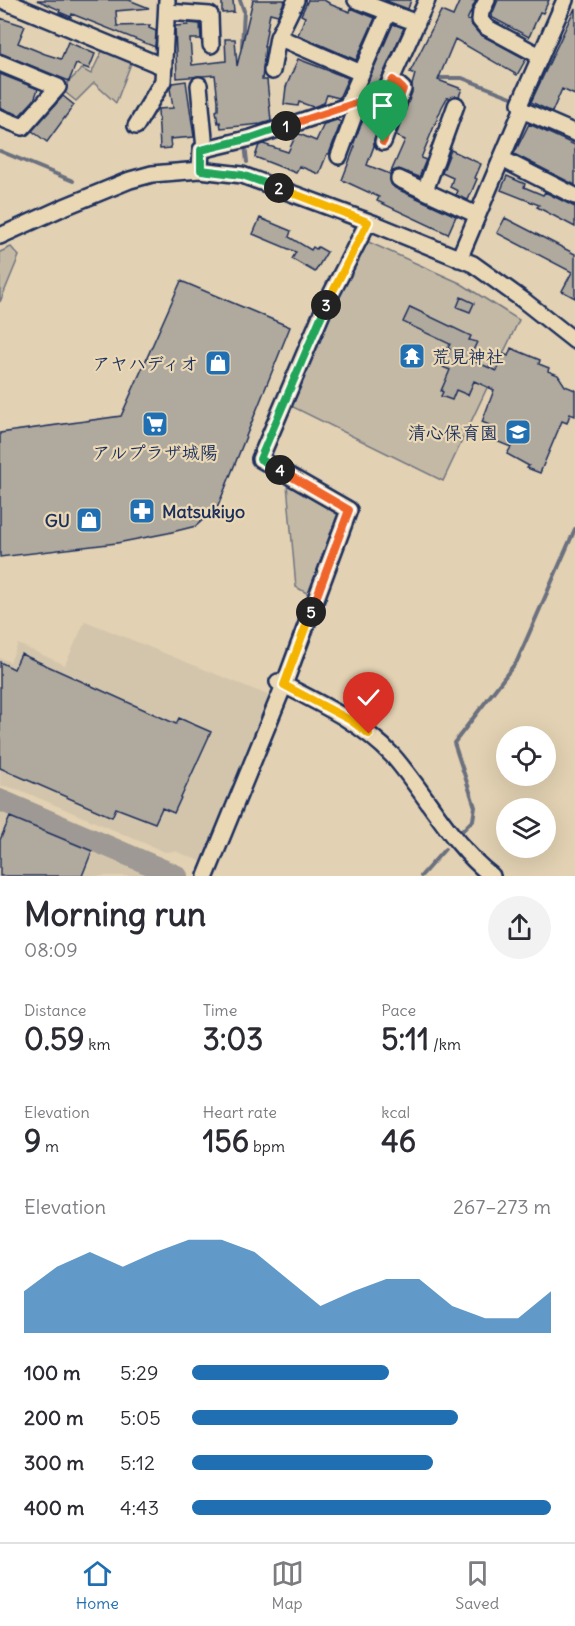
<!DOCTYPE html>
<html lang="en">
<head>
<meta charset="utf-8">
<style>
	:root { --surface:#fff; --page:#f2f2f3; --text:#2b2b33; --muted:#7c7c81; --line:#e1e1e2; --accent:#1f6fb2 }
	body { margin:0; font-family:Delius,"Klee One",sans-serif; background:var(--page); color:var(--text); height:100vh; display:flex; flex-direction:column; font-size:22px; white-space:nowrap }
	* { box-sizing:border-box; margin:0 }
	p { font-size:20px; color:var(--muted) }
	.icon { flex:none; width:33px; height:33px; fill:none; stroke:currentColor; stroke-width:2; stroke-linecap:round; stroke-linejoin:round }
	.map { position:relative; height:876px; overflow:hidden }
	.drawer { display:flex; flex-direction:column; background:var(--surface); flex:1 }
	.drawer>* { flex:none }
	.fabs { position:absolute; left:496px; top:726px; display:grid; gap:12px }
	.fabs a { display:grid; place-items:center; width:60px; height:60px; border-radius:50%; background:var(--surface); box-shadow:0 6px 24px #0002; font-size:30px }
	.pin { position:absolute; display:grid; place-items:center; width:51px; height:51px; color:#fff; margin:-62px -26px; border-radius:50% 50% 50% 0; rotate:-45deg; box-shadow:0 0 6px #0007 }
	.pin .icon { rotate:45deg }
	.km { position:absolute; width:30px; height:30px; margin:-15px; border-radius:50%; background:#222; color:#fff; font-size:16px; line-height:30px; text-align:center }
	.round { display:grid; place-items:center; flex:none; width:63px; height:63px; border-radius:32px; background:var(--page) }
	.head { display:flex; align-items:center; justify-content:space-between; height:102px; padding:0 24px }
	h1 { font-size:33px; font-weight:700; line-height:45px }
	.metrics { display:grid; grid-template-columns:repeat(3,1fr); gap:9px; height:102px; padding:6px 24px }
	.metrics div { display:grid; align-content:center }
	.metrics b { font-size:30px; font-weight:700 }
	.metrics small { font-size:16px; font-weight:400 }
	.metrics p { font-size:16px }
	.chart { height:168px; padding:12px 24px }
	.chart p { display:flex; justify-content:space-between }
	.chart svg { width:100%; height:108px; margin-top:6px; fill:var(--accent); opacity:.7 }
	ul { padding:0 24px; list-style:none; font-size:20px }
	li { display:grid; grid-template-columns:96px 72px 1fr; align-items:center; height:45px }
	li i { height:15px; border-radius:8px; background:var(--accent) }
	.tabs { display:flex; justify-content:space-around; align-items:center; height:84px; border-top:2px solid var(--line); background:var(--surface); font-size:16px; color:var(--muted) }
	.tabs a { display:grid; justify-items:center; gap:3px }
	.tabs .current { color:var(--accent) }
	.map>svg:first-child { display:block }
</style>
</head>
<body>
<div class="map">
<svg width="575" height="876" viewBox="0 0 575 876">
	<rect width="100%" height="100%" fill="#e2d1b2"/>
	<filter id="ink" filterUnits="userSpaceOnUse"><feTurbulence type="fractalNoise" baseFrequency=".0167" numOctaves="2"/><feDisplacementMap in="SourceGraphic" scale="12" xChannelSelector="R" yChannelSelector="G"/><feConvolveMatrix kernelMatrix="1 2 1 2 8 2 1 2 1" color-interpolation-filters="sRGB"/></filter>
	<g filter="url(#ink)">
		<path fill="#d3c5ac" d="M85,621L275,698L205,863L175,851L165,852L20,790L0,785V658L10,662L18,644L65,665Z
			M0,805L135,862L144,876H0Z"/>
		<path fill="#c4b9a5" stroke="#707482" stroke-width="1.5" d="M104,47L133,58L116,103L94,83L76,101L61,89L82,69L91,74Z
			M364,240L460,283L519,320L443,481L291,406Z
			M11,247L19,256L0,302V252Z
			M287,484L341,516L310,595L296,587Z"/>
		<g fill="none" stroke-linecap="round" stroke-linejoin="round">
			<path stroke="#6a6f7f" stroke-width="4" d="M240,0L244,11L242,47
				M436,78H462L514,98
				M245,144L247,162
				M0,151L73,181
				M462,831L473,820L475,807L454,743L517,661L575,529
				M421,876L445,849"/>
			<path stroke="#9e9995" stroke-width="22" d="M0,800L177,876"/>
		</g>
		<path fill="#b0a99d" stroke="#1b2f5e" stroke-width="1.5" d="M37,0H129L149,8L116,11L117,26L150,25L149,28L156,31L155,47L72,14L71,17L59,12L60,10Z
			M222,0H233L234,12L222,13Z
			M253,0H285L278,15L270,13L264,47H265L262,80H267L271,121L261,124L221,128L220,122L218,123L216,111L218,110V101L215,75L177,78L175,26L188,25V23L200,24L201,39H190L192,65L226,61L225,39H235L237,66Z
			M308,0H324L329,3V4L350,12L351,8L375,18L356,60L298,35L305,17L301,15Z
			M384,0H411L408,9Z
			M460,0H476L467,20L471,21L470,23L479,34L526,59L517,75L455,39L438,80L462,89L459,96L447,98L442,107L421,158L426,160L419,177L399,169L393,171L390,175L391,184L395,188L456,216L448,234L377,201L379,197L342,180L355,146L353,145L359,129L370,106L377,104L386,107L374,139V146L367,165L390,174L405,140L396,136L412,92V85L415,74L410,72L441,11L453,16Z
			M498,0H549L543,13L540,12L529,37L491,17Z
			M575,8V95L562,89L552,112L531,102Z
			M0,18L25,26L18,43L45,54L61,59L68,42L95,54L89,69L76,64L69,81L0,53Z
			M393,24L404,28L379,83L366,86Z
			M298,59L348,78L339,98L327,95L324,103L313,107L299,102L298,106L284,104L286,87Z
			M0,74L38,89L34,100L20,115L0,108Z
			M186,81L194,137L170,139L171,148L160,149L158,109L173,108L170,88L172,83Z
			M63,96L74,105L47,142L32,131Z
			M337,120L341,122L329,154H327L319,174L299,166L296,173L255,157L259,145L263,144L288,152L297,133L316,141L324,124Z
			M529,124L575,145V185L514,154Z
			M451,150L481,164L475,178L477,179L468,200L456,195L458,191L450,187L453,178L442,173Z
			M507,176L525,184L524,187L543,195L545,192L575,207V227L537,207L539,205L501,190Z
			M260,218L291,231L289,237L311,250L313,247L316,249L318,247L327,252L315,272L292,259L296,252L253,234Z
			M505,218L575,254V298L562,291L572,272L497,233Z
			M181,281L290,327L218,506L196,526L168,533L117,543L0,557V433L121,416Z
			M461,297L474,303L470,312L457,307Z
			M410,307L471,336L469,340L477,342L469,359L497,371L504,354L508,356L511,348L540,360L539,364L549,368L548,371L558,375L565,386L575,390V416L570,414L567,423L562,421L540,473L527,468L529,466L507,454L511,447L489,438L494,427L482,422L494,390L474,381L468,395L456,390L452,400L441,396L443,392L441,391L450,370L443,367L450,349L448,348L450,344L403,322Z
			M21,654L176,724L179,718L211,732L174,813L162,808L155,823L116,808L112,817L0,768V662L14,669Z
			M10,817L92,851L82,876H0V840Z"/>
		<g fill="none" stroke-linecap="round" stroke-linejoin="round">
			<g stroke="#1b2f5e" stroke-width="20">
				<path id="minor" d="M2,0L164,67
					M356,0L417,23
					M487,0L481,12L480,20L486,27L540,56
					M167,12L210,15L211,45
					M278,37L361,73
					M0,63L58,87L23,127L0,118
					M272,71L278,37L296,0
					M199,85L205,149
					M348,104L388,12
					M522,110L575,133
					M136,126L163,81L167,0
					M383,142L403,89L393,80
					M339,156L359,102
					M502,159L575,196
					M200,170L201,150L251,138L359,102L368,96L386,91L427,0
					M399,179L477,215
					M425,191L456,105
					M0,236L64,207L130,180L152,174L200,170L242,175L375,224L473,264L523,300L575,341
					M459,259L522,110L520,103L565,0
					M278,682C319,703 361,722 393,756C427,795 451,844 492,876
					M206,876L284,685L349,510L260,459L325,306L368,222"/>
			</g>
			<use href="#minor" stroke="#ead8b5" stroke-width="15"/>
		</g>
	</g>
	<g fill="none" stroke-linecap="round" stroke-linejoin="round" filter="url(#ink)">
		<g stroke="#fff" stroke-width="12">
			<path id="split-1" d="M286,126L359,102L368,96L386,91L393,80L403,89L383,142"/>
		</g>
		<g stroke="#fff" stroke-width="12">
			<path id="split-2" d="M279,188L242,175L201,170V150L251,138L286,126"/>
		</g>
		<g stroke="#fff" stroke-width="12">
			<path id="split-3" d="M279,188L368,222L326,305"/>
		</g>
		<g stroke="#fff" stroke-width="12">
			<path id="split-4" d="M280,470L260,459L326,305"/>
		</g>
		<g stroke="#fff" stroke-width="12">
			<path id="split-5" d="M280,470L349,510L311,612"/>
		</g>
		<g stroke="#fff" stroke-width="12">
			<path id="split-6" d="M311,612L284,685L350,720L369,734"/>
		</g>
		<use href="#split-1" stroke="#f0652b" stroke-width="8"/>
		<use href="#split-2" stroke="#22a559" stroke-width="8"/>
		<use href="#split-3" stroke="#f5b400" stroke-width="8"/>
		<use href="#split-4" stroke="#22a559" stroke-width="8"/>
		<use href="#split-5" stroke="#f0652b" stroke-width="8"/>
		<use href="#split-6" stroke="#f5b400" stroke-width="8"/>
	</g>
	<defs>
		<g id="temple-square" transform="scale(1.35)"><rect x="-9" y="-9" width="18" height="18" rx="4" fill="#1f6fb2" stroke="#ead8b5"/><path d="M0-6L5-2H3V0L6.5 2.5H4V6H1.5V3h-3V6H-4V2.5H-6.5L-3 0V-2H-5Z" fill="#fff"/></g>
		<g id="shop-square" transform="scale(1.35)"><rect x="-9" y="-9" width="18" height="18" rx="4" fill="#1f6fb2" stroke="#ead8b5"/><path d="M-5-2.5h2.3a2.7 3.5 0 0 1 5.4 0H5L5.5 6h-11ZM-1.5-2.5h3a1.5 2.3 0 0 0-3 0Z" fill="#fff"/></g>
		<g id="supermarket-square" transform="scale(1.35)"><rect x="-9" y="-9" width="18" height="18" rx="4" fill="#1f6fb2" stroke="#ead8b5"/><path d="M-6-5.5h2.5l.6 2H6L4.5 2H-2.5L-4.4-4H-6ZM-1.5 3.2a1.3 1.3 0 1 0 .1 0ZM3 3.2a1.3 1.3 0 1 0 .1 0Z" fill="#fff"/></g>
		<g id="school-square" transform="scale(1.35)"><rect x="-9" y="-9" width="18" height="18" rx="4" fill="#1f6fb2" stroke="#ead8b5"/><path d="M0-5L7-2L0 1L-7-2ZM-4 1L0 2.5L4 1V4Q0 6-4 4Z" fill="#fff"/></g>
		<g id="pharmacy-square" transform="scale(1.35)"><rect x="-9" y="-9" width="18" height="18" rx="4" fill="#1f6fb2" stroke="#ead8b5"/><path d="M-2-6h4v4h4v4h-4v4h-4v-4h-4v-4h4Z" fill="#fff"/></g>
	</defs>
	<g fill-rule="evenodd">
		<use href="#temple-square" x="412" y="356"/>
		<use href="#shop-square" x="218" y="363"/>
		<use href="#supermarket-square" x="155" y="424"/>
		<use href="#school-square" x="518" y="432"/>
		<use href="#pharmacy-square" x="142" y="511"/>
		<use href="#shop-square" x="89" y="520"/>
	</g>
	<g text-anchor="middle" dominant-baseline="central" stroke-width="4.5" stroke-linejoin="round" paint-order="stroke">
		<g font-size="18" font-weight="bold" fill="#1b2f5e" stroke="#ead8b5" text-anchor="end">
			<text x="432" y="356" text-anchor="start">荒見神社</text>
			<text x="198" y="363">アヤハディオ</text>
			<text x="498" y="432">清心保育園</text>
			<text x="155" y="452" text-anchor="middle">アルプラザ城陽</text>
			<text x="162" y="511" text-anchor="start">Matsukiyo</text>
			<text x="70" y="520">GU</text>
		</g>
	</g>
</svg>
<div class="fabs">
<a><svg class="icon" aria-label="locate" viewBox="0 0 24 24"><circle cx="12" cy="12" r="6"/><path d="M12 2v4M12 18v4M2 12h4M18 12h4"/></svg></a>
<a><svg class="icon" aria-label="layers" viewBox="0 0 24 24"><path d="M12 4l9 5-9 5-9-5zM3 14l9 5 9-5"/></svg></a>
</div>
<div class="pin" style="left:383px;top:142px;background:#1e9e55"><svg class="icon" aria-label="arrive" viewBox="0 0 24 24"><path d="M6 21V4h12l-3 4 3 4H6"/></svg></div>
<div class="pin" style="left:369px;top:734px;background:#d93025"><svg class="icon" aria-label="check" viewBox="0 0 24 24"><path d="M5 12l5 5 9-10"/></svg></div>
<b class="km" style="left:286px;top:126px">1</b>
<b class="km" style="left:279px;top:188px">2</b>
<b class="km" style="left:326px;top:305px">3</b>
<b class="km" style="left:280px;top:470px">4</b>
<b class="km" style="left:311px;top:612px">5</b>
</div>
<section class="drawer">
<div class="head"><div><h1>Morning run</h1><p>08:09</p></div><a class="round"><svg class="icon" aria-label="share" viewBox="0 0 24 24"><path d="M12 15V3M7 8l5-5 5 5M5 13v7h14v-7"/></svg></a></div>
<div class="metrics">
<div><p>Distance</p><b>0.59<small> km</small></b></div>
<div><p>Time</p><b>3:03</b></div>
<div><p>Pace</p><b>5:11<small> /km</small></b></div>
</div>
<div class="metrics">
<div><p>Elevation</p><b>9<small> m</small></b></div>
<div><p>Heart rate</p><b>156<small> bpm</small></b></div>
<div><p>kcal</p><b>46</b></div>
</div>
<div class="chart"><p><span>Elevation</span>267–273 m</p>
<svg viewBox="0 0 160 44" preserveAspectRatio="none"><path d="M0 44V27L10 17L20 11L30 17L40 11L50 6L60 6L70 11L80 22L90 33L100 27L110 22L120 22L130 33L140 38L150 38L160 27V44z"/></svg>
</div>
<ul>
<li><b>100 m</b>5:29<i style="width:55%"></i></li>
<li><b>200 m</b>5:05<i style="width:74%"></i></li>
<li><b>300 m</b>5:12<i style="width:67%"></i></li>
<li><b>400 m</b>4:43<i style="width:100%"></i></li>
</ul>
</section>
<nav class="tabs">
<a class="current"><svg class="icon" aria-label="home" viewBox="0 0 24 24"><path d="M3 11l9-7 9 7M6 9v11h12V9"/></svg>Home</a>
<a><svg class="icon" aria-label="map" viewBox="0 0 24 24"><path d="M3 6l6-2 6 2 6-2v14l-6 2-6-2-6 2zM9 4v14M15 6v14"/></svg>Map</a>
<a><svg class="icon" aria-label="saved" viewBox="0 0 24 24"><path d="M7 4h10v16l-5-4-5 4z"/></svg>Saved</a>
</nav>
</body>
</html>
